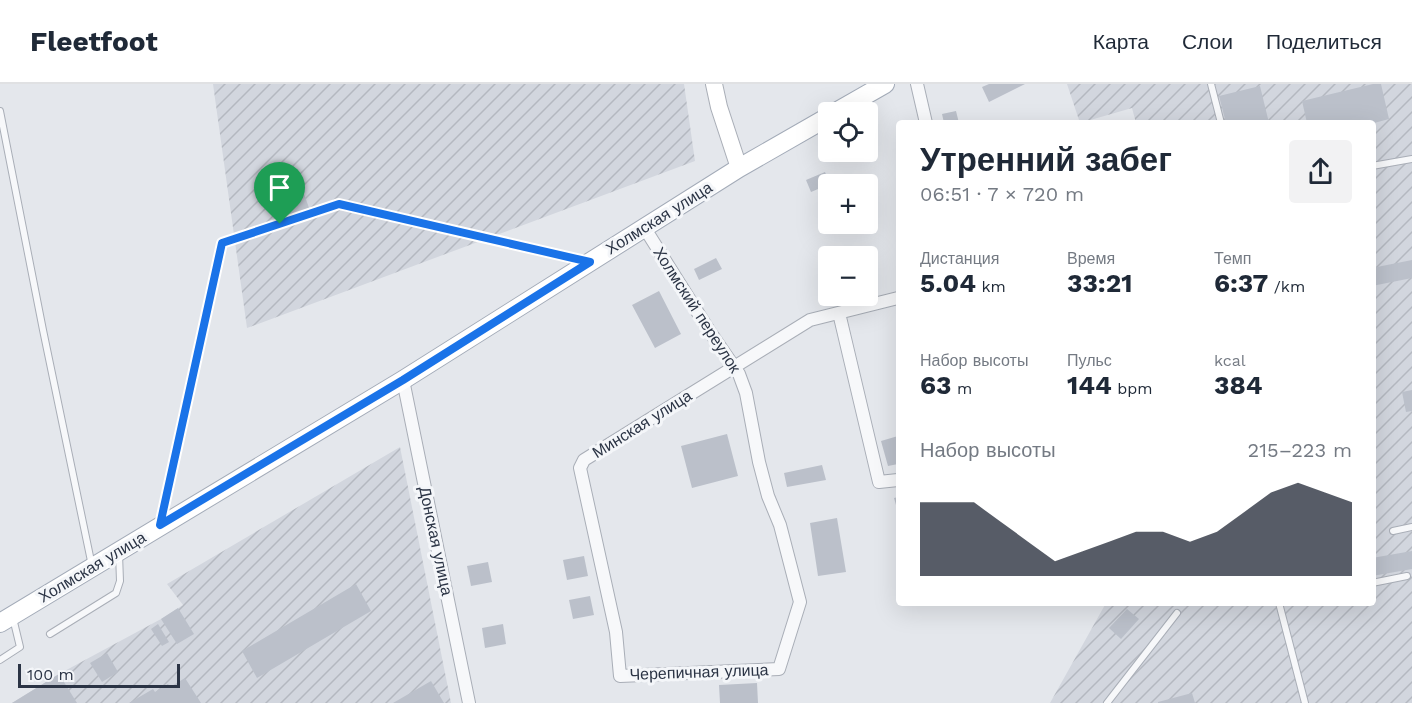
<!DOCTYPE html>
<html lang="ru">
<head>
<meta charset="utf-8">
<style>
	:root { --surface:#fff; --page:#f2f2f3; --text:#1f2937; --muted:#747a83; --line:#e0e1e3; --accent:#111827 }
	body { margin:0; font-family:"Work Sans",sans-serif; background:var(--page); color:var(--text); height:100vh; display:flex; flex-direction:column; font-size:22px; white-space:nowrap }
	* { box-sizing:border-box; margin:0 }
	p { font-size:20px; color:var(--muted) }
	.icon { flex:none; width:33px; height:33px; fill:none; stroke:currentColor; stroke-width:2; stroke-linecap:round; stroke-linejoin:round }
	.map { position:relative; flex:1; overflow:hidden }
	.sheet { position:absolute; left:896px; top:36px; width:480px; height:486px; display:flex; flex-direction:column; background:var(--surface); border-radius:6px; box-shadow:0 6px 24px #0002 }
	.sheet>* { flex:none }
	.fabs { position:absolute; left:818px; top:18px; display:grid; gap:12px }
	.fabs a { display:grid; place-items:center; width:60px; height:60px; border-radius:6px; background:var(--surface); box-shadow:0 6px 24px #0002; font-size:30px }
	.scale { position:absolute; left:18px; bottom:15px; width:162px; box-sizing:border-box; padding-left:6px; border:3px solid #2b3445; border-top:0; font-size:16px; line-height:21px; white-space:nowrap; color:#2b3445; -webkit-text-stroke:4px #f4f6f9; paint-order:stroke }
	.pin { position:absolute; display:grid; place-items:center; width:51px; height:51px; color:#fff; margin:-62px -26px; border-radius:50% 50% 50% 0; rotate:-45deg; box-shadow:0 0 6px #0007 }
	.pin .icon { rotate:45deg }
	.round { display:grid; place-items:center; flex:none; width:63px; height:63px; border-radius:6px; background:var(--page) }
	.summary { display:flex; align-items:center; justify-content:space-between; height:102px; padding:0 24px }
	h1 { font-size:33px; font-weight:700; line-height:45px }
	.metrics { display:grid; grid-template-columns:repeat(3,1fr); gap:9px; height:102px; padding:6px 24px }
	.metrics div { display:grid; align-content:center }
	.metrics b { font-size:26px; font-weight:700 }
	.metrics small { font-size:16px; font-weight:400 }
	.metrics p { font-size:16px }
	.chart { height:168px; padding:12px 24px }
	.chart p { display:flex; justify-content:space-between }
	.chart svg { width:100%; height:108px; margin-top:6px; fill:var(--accent); opacity:.7 }
	header { display:flex; align-items:center; gap:36px; box-sizing:border-box; height:84px; padding:0 30px; background:var(--surface); border-bottom:2px solid var(--line) }
	header strong { font-size:28px }
	nav { display:flex; gap:33px; margin-inline-start:auto; font-size:21px }
	.map>svg:first-child { display:block }
</style>
</head>
<body>
<header>
<strong>Fleetfoot</strong>
<nav><a>Карта</a><a>Слои</a><a>Поделиться</a></nav>
</header>
<div class="map">
<svg width="1412" height="619" viewBox="0 0 1412 619">
	<defs>
		<pattern id="industrial-furrows" width="10" height="10" patternUnits="userSpaceOnUse" patternTransform="scale(1.5)"><rect width="10" height="10" fill="#d2d6de"/><path d="M-1 1l2-2M0 10L10 0M9 11l2-2" fill="none" stroke="#b4b8c0"/></pattern>
	</defs>
	<rect width="100%" height="100%" fill="#e4e7ec"/>
	<path fill="url(#industrial-furrows)" d="M213,0H684L695,77L247,244Z
		M1067,0H1412V619H1050L1106,519H1372V39H1136L1132,24L1080,39Z
		M400,363L451,619H12L59,590L161,535L183,521L167,500Z"/>
	<path fill="#bbc0ca" d="M989,0H1025L989,18L982,3Z
		M1373,0H1381L1389,35L1374,39H1307L1302,17Z
		M1260,2L1269,39H1226L1219,12Z
		M956,27L959,39H944L942,30Z
		M825,88L830,100L811,108L806,96Z
		M301,101L309,124L288,132L280,109Z
		M716,174L722,185L699,196L694,185Z
		M1412,176V194L1372,202V184Z
		M659,207L681,250L655,264L632,221Z
		M1412,306V327L1406,328L1402,308Z
		M727,350L738,392L692,404L681,362Z
		M898,352V380L888,382L881,357Z
		M822,381L826,396L787,403L784,389Z
		M898,413V428L894,414Z
		M837,434L846,488L818,492L810,439Z
		M1412,467V485L1372,492V474Z
		M584,472L588,492L567,496L563,476Z
		M488,478L492,498L471,502L467,482Z
		M356,500L371,527L257,594L242,567Z
		M590,512L594,531L573,535L569,516Z
		M178,524L194,550L177,560L161,535Z
		M1127,525L1139,535L1121,555L1109,544Z
		M158,540L169,558L162,562L151,545Z
		M503,540L506,560L485,564L482,544Z
		M107,569L118,588L102,598L90,579Z
		M59,590L77,619H12Z
		M185,594L201,619H129L153,605L155,608L168,600L170,603Z
		M431,597L444,619H393Z
		M757,599L758,619H720L719,601Z
		M1192,609L1195,619H1158V618Z"/>
	<g fill="none" stroke-linecap="round" stroke-linejoin="round">
		<g stroke="#a9aeb7" stroke-width="8">
			<path id="lane" d="M1211,0L1221,39
				M0,27L43,246L92,482
				M1372,82L1412,75
				M1372,280V281
				M161,437L222,159L339,120L583,176
				M1393,447L1412,443
				M1372,499L1407,492
				M1279,519L1305,619
				M50,550L116,509L120,497L119,470
				M0,576L20,563L13,534
				M1107,619L1177,529"/>
		</g>
		<g stroke="#a9aeb7" stroke-width="14">
			<path id="street" d="M917,0L926,39
				M644,143L710,248L739,290L746,309L759,378L768,412L780,441L800,518L779,585L620,592L616,548L580,384L584,376L810,236L898,214
				M839,229L879,398L898,396
				M403,296L469,619"/>
		</g>
		<g stroke="#a9aeb7" stroke-width="18">
			<path id="secondary" d="M714,0L719,23L739,84"/>
		</g>
		<g stroke="#a3abb8" stroke-width="20">
			<path id="primary" d="M836,28L885,0
				M0,539L403,296L739,84L828,33"/>
		</g>
		<use href="#lane" stroke="#f7f8fa" stroke-width="6"/>
		<use href="#street" stroke="#f7f8fa" stroke-width="12"/>
		<use href="#secondary" stroke="#fff" stroke-width="16"/>
		<use href="#primary" stroke="#fff" stroke-width="18"/>
	</g>
	<g fill="none" stroke-linecap="round" stroke-linejoin="round">
		<g stroke="#fff" stroke-width="12">
			<path id="route" d="M339,120L590,178L403,296L160,441L222,159Z"/>
		</g>
		<use href="#route" stroke="#1a73e8" stroke-width="8"/>
	</g>
	<g text-anchor="middle" dominant-baseline="central" stroke-width="6" stroke-linejoin="round" paint-order="stroke">
		<g font-size="16" fill="#2b3445" stroke="#f4f6f9">
			<text transform="translate(659 134) rotate(-32)">Холмская улица</text>
			<text transform="translate(697 226) rotate(57)">Холмский переулок</text>
			<text transform="translate(642 340) rotate(-32)">Минская улица</text>
			<text transform="translate(436 457) rotate(78)">Донская улица</text>
			<text transform="translate(92 483) rotate(-31)">Холмская улица</text>
			<text transform="translate(699 588) rotate(-2)">Черепичная улица</text>
		</g>
	</g>
</svg>
<div class="fabs">
<a><svg class="icon" aria-label="locate" viewBox="0 0 24 24"><circle cx="12" cy="12" r="6"/><path d="M12 2v4M12 18v4M2 12h4M18 12h4"/></svg></a>
<a>+</a>
<a>−</a>
</div>
<div class="scale">100 m</div>
<div class="pin" style="left:280px;top:140px;background:#1e9e55"><svg class="icon" aria-label="arrive" viewBox="0 0 24 24"><path d="M6 21V4h12l-3 4 3 4H6"/></svg></div>
<section class="sheet">
<div class="summary"><div><h1>Утренний забег</h1><p>06:51 · 7 × 720 m</p></div><a class="round"><svg class="icon" aria-label="share" viewBox="0 0 24 24"><path d="M12 15V3M7 8l5-5 5 5M5 13v7h14v-7"/></svg></a></div>
<div class="metrics">
<div><p>Дистанция</p><b>5.04<small> km</small></b></div>
<div><p>Время</p><b>33:21</b></div>
<div><p>Темп</p><b>6:37<small> /km</small></b></div>
</div>
<div class="metrics">
<div><p>Набор высоты</p><b>63<small> m</small></b></div>
<div><p>Пульс</p><b>144<small> bpm</small></b></div>
<div><p>kcal</p><b>384</b></div>
</div>
<div class="chart"><p><span>Набор высоты</span>215–223 m</p>
<svg viewBox="0 0 160 44" preserveAspectRatio="none"><path d="M0 44V14L10 14L20 14L30 22L40 30L50 38L60 34L70 30L80 26L90 26L100 30L110 26L120 18L130 10L140 6L150 10L160 14V44z"/></svg>
</div>
</section>
</div>
</body>
</html>
